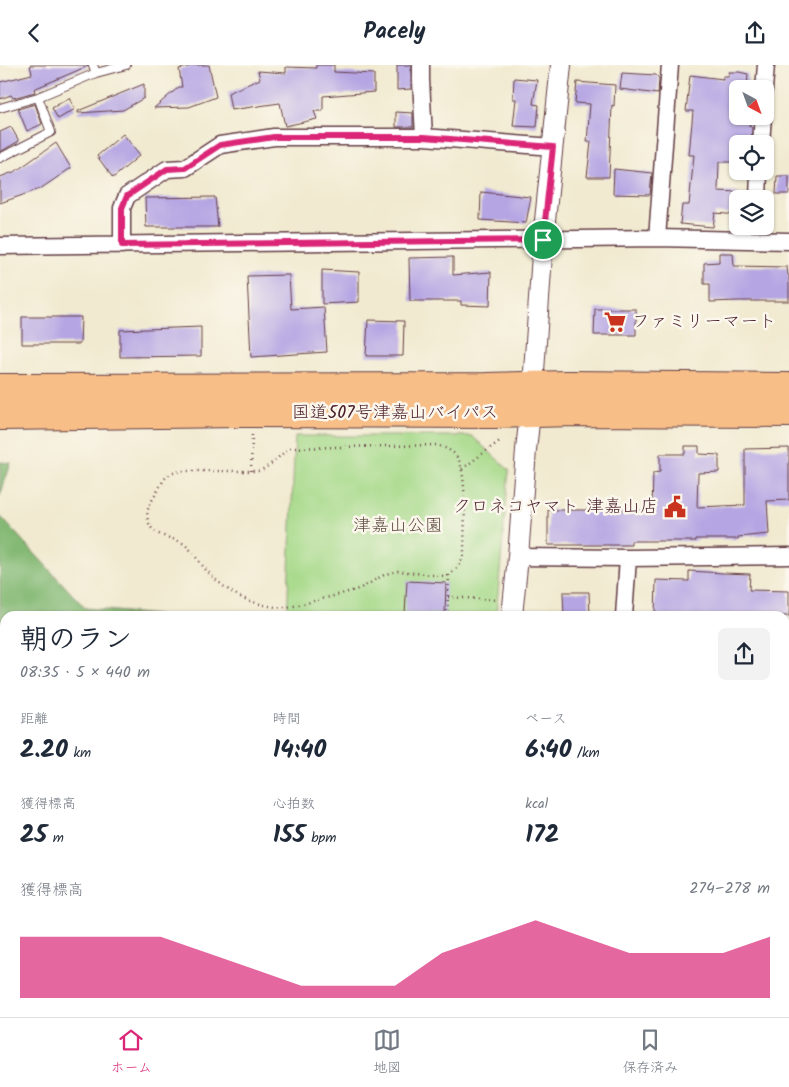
<!DOCTYPE html>
<html lang="ja">
<head>
<meta charset="utf-8">
<style>
	:root { --surface:#fff; --page:#f2f2f3; --text:#1f2937; --muted:#747a83; --line:#e0e1e3; --accent:#db2777 }
	body { margin:0; font-family:Kalam,"Klee One",sans-serif; background:var(--page); color:var(--text); height:100vh; display:flex; flex-direction:column; font-size:19px; white-space:nowrap }
	* { box-sizing:border-box; margin:0 }
	p { font-size:16px; color:var(--muted) }
	.icon { flex:none; width:28px; height:28px; fill:none; stroke:currentColor; stroke-width:2; stroke-linecap:round; stroke-linejoin:round }
	.map { position:relative; flex:1; overflow:hidden }
	.side { position:absolute; left:0px; top:546px; width:790px; height:406px; display:flex; flex-direction:column; background:var(--surface); border-radius:15px 15px 0 0; box-shadow:0 1px 4px #0004 }
	.side>* { flex:none }
	.needle { width:32px; rotate:139deg }
	.tools { position:absolute; left:729px; top:15px; display:grid; gap:10px }
	.tools a { display:grid; place-items:center; width:45px; height:45px; border-radius:8px; background:var(--surface); box-shadow:0 1px 4px #0004; font-size:25px }
	.pin { position:absolute; display:grid; place-items:center; width:42px; height:42px; color:#fff; margin:-21px; border:2px solid #fff; border-radius:50%; box-shadow:0 1px 5px #0007 }
	.round { display:grid; place-items:center; flex:none; width:52px; height:52px; border-radius:8px; background:var(--page) }
	.overview { display:flex; align-items:center; justify-content:space-between; height:85px; padding:0 20px }
	h1 { font-size:28px; font-weight:700; line-height:38px }
	.stats { display:grid; grid-template-columns:repeat(3,1fr); gap:8px; height:85px; padding:5px 20px }
	.stats div { display:grid; align-content:center }
	.stats b { font-size:25px; font-weight:700 }
	.stats small { font-size:14px; font-weight:400 }
	.stats p { font-size:14px }
	.chart { height:140px; padding:10px 20px }
	.chart p { display:flex; justify-content:space-between }
	.chart svg { width:100%; height:90px; margin-top:5px; fill:var(--accent); opacity:.7 }
	header { display:flex; justify-content:space-between; align-items:center; height:65px; padding:0 20px; background:var(--surface); font-size:22px; font-weight:700 }
	.menu { display:flex; justify-content:space-around; align-items:center; height:70px; border-top:1px solid var(--line); background:var(--surface); font-size:14px; color:var(--muted) }
	.menu a { display:grid; justify-items:center; gap:2px }
	.menu .selected { color:var(--accent) }
	.map>svg:first-child { display:block }
</style>
</head>
<body>
<header><svg class="icon" aria-label="back" viewBox="0 0 24 24"><path d="M15 5l-7 7 7 7"/></svg>Pacely<svg class="icon" aria-label="share" viewBox="0 0 24 24"><path d="M12 15V3M7 8l5-5 5 5M5 13v7h14v-7"/></svg></header>
<div class="map">
<svg width="789" height="952" viewBox="0 0 789 952">
	<rect width="100%" height="100%" fill="#fbf7ec"/>
	<filter id="ink" filterUnits="userSpaceOnUse"><feTurbulence type="fractalNoise" baseFrequency=".02" numOctaves="2"/><feDisplacementMap in="SourceGraphic" scale="10" xChannelSelector="R" yChannelSelector="G"/><feConvolveMatrix kernelMatrix="1 2 1 2 8 2 1 2 1" color-interpolation-filters="sRGB"/></filter>
	<filter id="wash" filterUnits="userSpaceOnUse"><feTurbulence type="fractalNoise" baseFrequency=".0096" numOctaves="4" result="noise"/><feDisplacementMap in="SourceGraphic" scale="20" xChannelSelector="R" yChannelSelector="G"/><feGaussianBlur stdDeviation="1.12" result="paint"/><feColorMatrix in="noise" values="0 0 0 0 0 0 0 0 0 0 0 0 0 0 0 0 0 1.4 0 .05"/><feComposite in="paint" operator="in"/></filter>
	<g filter="url(#wash)">
		<rect width="100%" height="100%" fill="#f1ead0"/>
		<path fill="#a6d989" stroke="#787c5a" d="M295,371H472L509,405L496,551H287Z"/>
		<path fill="#84b975" stroke="#676c50" d="M0,397L11,398L0,431Z
			M0,451L85,543L157,550L158,551H5V763L0,762Z"/>
		<g id="blocks">
			<path fill="#b5a5e3" d="M30,0H87L88,1L34,24L35,27L13,33L11,30L0,34V17L32,9Z
				M195,0H209L216,32L189,42L154,43L179,22H182L179,4Z
				M316,0H334V7L374,9V27L323,31V46H314L317,54L285,61L280,38L231,45L228,28L260,14L258,6L286,8V2L316,3Z
				M397,0H411V24L397,25Z
				M729,7H739L748,9L747,24H738V51H745V56H750L749,61L752,62L751,79H738V97H719L718,126L738,127V150L715,148L713,162L680,159L682,140H689L694,90H689L693,46H686L690,10L723,14V11H729Z
				M622,8L656,10L659,13L658,29L620,24Z
				M514,13L537,15L533,39L539,40L537,62L513,61L516,34H513Z
				M577,17L615,20L614,41L612,40L609,112H587L591,77H587L590,39L575,38Z
				M144,19V33L123,45L78,48V46Z
				M69,33L75,44L58,54L52,43Z
				M35,39L42,59L27,66L18,44Z
				M396,47L413,48V62H396Z
				M11,62L19,76L0,87V67Z
				M123,69L140,90L113,113L97,91Z
				M56,78L71,103L40,124L0,138V112L16,106Z
				M614,104L652,108L650,130L613,129Z
				M777,111H789V129H776Z
				M481,127L531,132L526,158L480,155Z
				M215,132L218,162H146L145,133Z
				M719,188H733L734,201L787,202L788,210H789V236H737L710,237V219H704V198L719,197Z
				M453,192V210L491,207L490,241L461,240V236H410L409,193Z
				M322,205L359,207V237L322,239Z
				M289,210L291,244L324,242L327,287L251,292L247,211Z
				M595,244H636V270H594Z
				M22,252H81L80,279H22Z
				M368,255L404,256L403,291H366Z
				M201,262V291L120,292V265Z
				M685,381H699V389L719,390V407L698,408L697,442L745,440V384L789,383V435L767,436L769,469L738,472V474H696V476H631V480H548V445H652L653,408L660,407V389H685Z
				M689,506L723,508L750,509L749,525L789,526V551H655L656,515L689,516Z
				M407,516L446,518L445,549L405,548Z
				M563,527H589L590,551H564Z"/>
		</g>
	</g>
	<g filter="url(#ink)">
		<use href="#blocks" fill-opacity="0" stroke="#633d44" stroke-width="1"/>
		<g fill="none" stroke-linecap="round" stroke-linejoin="round">
			<g stroke="#633d44" stroke-width="10">
				<path id="service" d="M93,0L96,8L126,0
					M0,43L38,32L96,8
					M0,93L51,67L38,32"/>
			</g>
			<g stroke="#633d44" stroke-width="19">
				<path id="minor" d="M421,0V15L424,72
					M764,24L766,0
					M761,79L763,51
					M758,134L759,106
					M657,173L670,0
					M122,180V143L127,131L167,104L185,103L220,80L274,72H424L553,82
					M0,181L657,173L789,176
					M518,492L628,493L789,491
					M624,551L628,493
					M785,615H789
					M785,732H789
					M785,853H789
					M0,912L5,915
					M77,948L86,952
					M659,948L661,952"/>
			</g>
			<g stroke="#633d44" stroke-width="22">
				<path id="tertiary" d="M512,551L518,492L526,385L533,321L543,175L561,0
					M544,948L545,952"/>
			</g>
			<g stroke="#633d44" stroke-width="30">
				<path id="trunk" d="M0,323L486,322L567,320L789,322
					M0,351L240,348L492,349L576,347L789,348"/>
			</g>
			<path stroke="#633d44" stroke-width="2.5" stroke-dasharray="1 4" stroke-linecap="butt" d="M462,404L501,375
				M251,406L252,370
				M448,532L496,535
				M447,551L449,510C457,504 461,498 464,488C464,467 468,407 457,392C452,385 445,383 437,380L290,383C278,391 273,400 259,406H182C166,408 164,414 157,427C152,436 145,444 148,455C152,473 172,471 184,479C193,486 199,497 206,505C212,511 219,518 226,523C240,534 259,540 276,542C290,543 304,539 317,535C331,532 345,528 358,524C374,518 379,509 398,506L442,511L449,510"/>
			<use href="#service" stroke="#fff" stroke-width="8"/>
			<use href="#minor" stroke="#fff" stroke-width="16"/>
			<use href="#tertiary" stroke="#fff" stroke-width="20"/>
			<use href="#trunk" stroke="#f7be87" stroke-width="28"/>
		</g>
	</g>
	<g fill="none" stroke-linecap="round" stroke-linejoin="round" filter="url(#ink)">
		<g stroke="#fff" stroke-width="10">
			<path id="route" d="M274,72H424L553,82L543,175L122,180V143L127,131L167,104L185,103L220,80Z"/>
		</g>
		<use href="#route" stroke="#db2777" stroke-width="6"/>
	</g>
	<defs>
		<g id="supermarket-bare" transform="scale(1.725)"><path d="M-6-5.5h2.5l.6 2H6L4.5 2H-2.5L-4.4-4H-6ZM-1.5 3.2a1.3 1.3 0 1 0 .1 0ZM3 3.2a1.3 1.3 0 1 0 .1 0Z" fill="#c8321e" stroke="#fbf7ec" stroke-width="2.5" paint-order="stroke"/></g>
		<g id="civic-bare" transform="scale(1.725)"><path d="M-.6-6.5H3V-4.5H.6V-3L4-1V1h2V6H-6V1h2V-1L-.6-3ZM-1.2 2.5V6h2.4V2.5Z" fill="#c8321e" stroke="#fbf7ec" stroke-width="2.5" paint-order="stroke"/></g>
	</defs>
	<g fill-rule="evenodd">
		<use href="#supermarket-bare" x="615" y="257"/>
		<use href="#civic-bare" x="675" y="442"/>
	</g>
	<g text-anchor="middle" dominant-baseline="central" stroke-width="5" stroke-linejoin="round" paint-order="stroke">
		<g font-size="18" fill="#4a1f2b" stroke="#fbf7ec" text-anchor="start">
			<text x="632" y="257">ファミリーマート</text>
			<text x="658" y="442" text-anchor="end">クロネコヤマト 津嘉山店</text>
		</g>
		<g font-size="18" fill="#4a1f2b" stroke="#fbf7ec">
			<text x="395" y="348">国道507号津嘉山バイパス</text>
		</g>
		<g font-size="18" fill="#614e42" stroke="#fbf7ec">
			<text x="398" y="461">津嘉山公園</text>
		</g>
	</g>
</svg>
<div class="tools">
<a><svg class="needle" viewBox="-14 -14 28 28"><path d="M0-13l5 13h-10z" fill="#e53935"/><path d="M0 13l5-13h-10z" fill="#747a83"/></svg></a>
<a><svg class="icon" aria-label="locate" viewBox="0 0 24 24"><circle cx="12" cy="12" r="6"/><path d="M12 2v4M12 18v4M2 12h4M18 12h4"/></svg></a>
<a><svg class="icon" aria-label="layers" viewBox="0 0 24 24"><path d="M12 4l9 5-9 5-9-5zM3 14l9 5 9-5"/></svg></a>
</div>
<div class="pin" style="left:543px;top:175px;background:#1e9e55"><svg class="icon" aria-label="arrive" viewBox="0 0 24 24"><path d="M6 21V4h12l-3 4 3 4H6"/></svg></div>
<section class="side">
<div class="overview"><div><h1>朝のラン</h1><p>08:35 · 5 × 440 m</p></div><a class="round"><svg class="icon" aria-label="share" viewBox="0 0 24 24"><path d="M12 15V3M7 8l5-5 5 5M5 13v7h14v-7"/></svg></a></div>
<div class="stats">
<div><p>距離</p><b>2.20<small> km</small></b></div>
<div><p>時間</p><b>14:40</b></div>
<div><p>ペース</p><b>6:40<small> /km</small></b></div>
</div>
<div class="stats">
<div><p>獲得標高</p><b>25<small> m</small></b></div>
<div><p>心拍数</p><b>155<small> bpm</small></b></div>
<div><p>kcal</p><b>172</b></div>
</div>
<div class="chart"><p><span>獲得標高</span>274–278 m</p>
<svg viewBox="0 0 160 44" preserveAspectRatio="none"><path d="M0 44V14L10 14L20 14L30 14L40 22L50 30L60 38L70 38L80 38L90 22L100 14L110 6L120 14L130 22L140 22L150 22L160 14V44z"/></svg>
</div>
</section>
</div>
<nav class="menu">
<a class="selected"><svg class="icon" aria-label="home" viewBox="0 0 24 24"><path d="M3 11l9-7 9 7M6 9v11h12V9"/></svg>ホーム</a>
<a><svg class="icon" aria-label="map" viewBox="0 0 24 24"><path d="M3 6l6-2 6 2 6-2v14l-6 2-6-2-6 2zM9 4v14M15 6v14"/></svg>地図</a>
<a><svg class="icon" aria-label="saved" viewBox="0 0 24 24"><path d="M7 4h10v16l-5-4-5 4z"/></svg>保存済み</a>
</nav>
</body>
</html>
